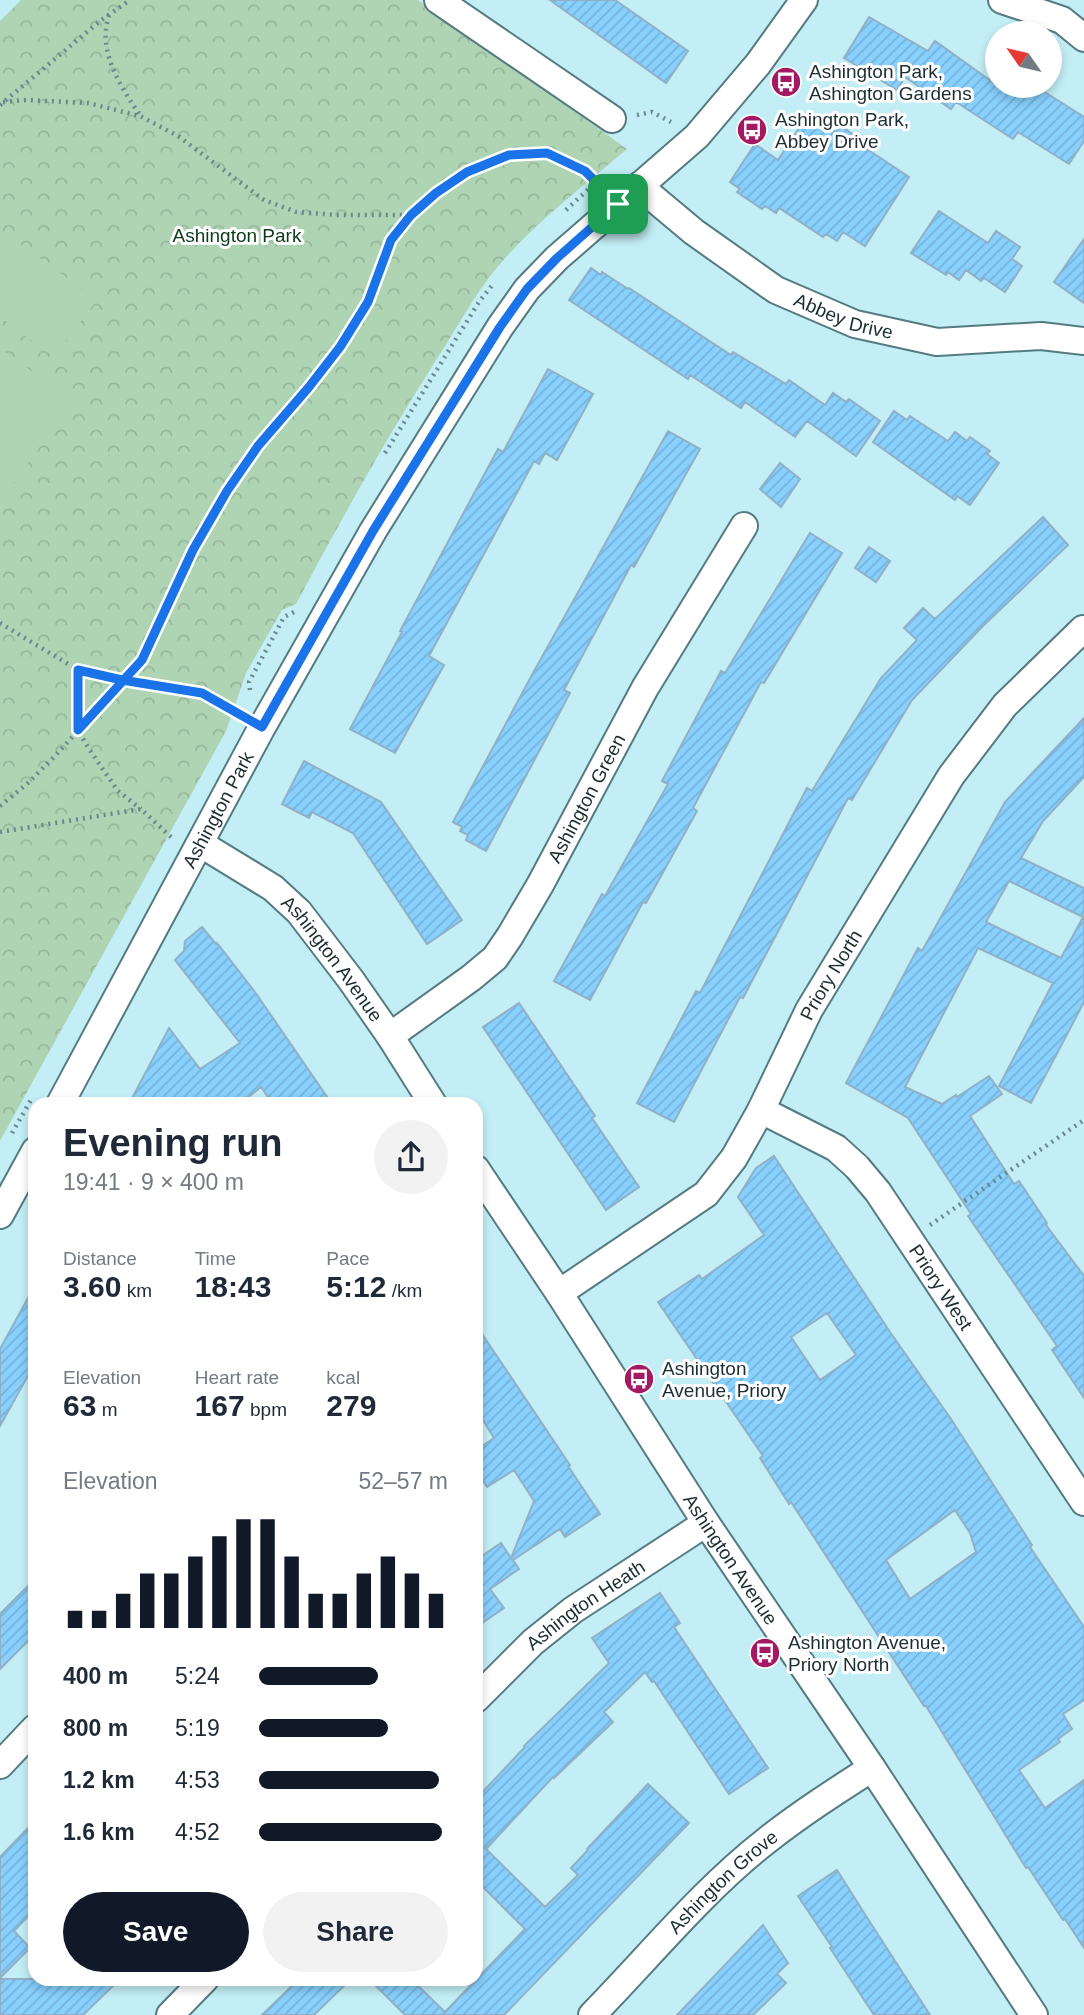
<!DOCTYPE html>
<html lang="en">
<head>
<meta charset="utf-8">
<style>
	:root { --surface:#fff; --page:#f2f2f3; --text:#1f2937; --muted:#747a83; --accent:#111827 }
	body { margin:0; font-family:Helvetica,sans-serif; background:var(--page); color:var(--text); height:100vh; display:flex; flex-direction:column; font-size:26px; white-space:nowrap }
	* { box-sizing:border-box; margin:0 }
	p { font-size:23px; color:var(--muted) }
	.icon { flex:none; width:38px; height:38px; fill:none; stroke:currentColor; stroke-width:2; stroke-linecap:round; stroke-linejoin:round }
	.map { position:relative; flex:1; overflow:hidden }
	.drawer { position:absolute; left:28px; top:1097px; width:455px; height:889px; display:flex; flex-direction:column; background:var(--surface); border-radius:21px; box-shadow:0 4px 10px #0003 }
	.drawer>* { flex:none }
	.needle { width:46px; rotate:304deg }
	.controls { position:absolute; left:985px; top:21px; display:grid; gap:14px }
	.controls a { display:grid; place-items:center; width:77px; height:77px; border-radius:50%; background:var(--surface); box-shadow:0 4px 10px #0003; font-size:35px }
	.pin { position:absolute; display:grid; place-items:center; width:60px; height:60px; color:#fff; margin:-30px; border-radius:14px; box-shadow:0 4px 10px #0006 }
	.round { display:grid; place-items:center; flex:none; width:74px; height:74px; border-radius:37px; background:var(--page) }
	.headline { display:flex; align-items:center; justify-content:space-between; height:119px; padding:0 35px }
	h1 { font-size:38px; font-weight:600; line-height:52px }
	.figures { display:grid; grid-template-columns:repeat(3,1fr); gap:10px; height:119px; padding:7px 35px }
	.figures div { display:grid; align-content:center }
	.figures b { font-size:30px; font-weight:600 }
	.figures small { font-size:19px; font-weight:400 }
	.figures p { font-size:19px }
	.chart { height:196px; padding:14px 35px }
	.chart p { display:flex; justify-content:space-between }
	.chart svg { width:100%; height:126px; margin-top:7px; stroke:var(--accent); stroke-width:6 }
	.button { display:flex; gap:14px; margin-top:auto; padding:14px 35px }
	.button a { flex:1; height:80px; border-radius:42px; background:var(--accent); color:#fff; font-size:28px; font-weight:600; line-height:80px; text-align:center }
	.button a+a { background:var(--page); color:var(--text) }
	ul { padding:0 35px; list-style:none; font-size:23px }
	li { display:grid; grid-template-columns:112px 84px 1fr; align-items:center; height:52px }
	li i { height:18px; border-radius:9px; background:var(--accent) }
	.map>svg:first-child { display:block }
</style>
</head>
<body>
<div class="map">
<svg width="1084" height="2015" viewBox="0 0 1084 2015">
	<defs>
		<pattern id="forest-crowns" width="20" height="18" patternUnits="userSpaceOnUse" patternTransform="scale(1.75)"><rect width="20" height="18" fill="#afd4b4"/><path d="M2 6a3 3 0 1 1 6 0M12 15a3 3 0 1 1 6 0" fill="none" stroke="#96b69b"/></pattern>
		<pattern id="building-hatch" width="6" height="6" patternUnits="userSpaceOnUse" patternTransform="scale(1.75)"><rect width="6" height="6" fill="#88d0fe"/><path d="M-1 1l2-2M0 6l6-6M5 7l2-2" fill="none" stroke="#75b3da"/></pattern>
	</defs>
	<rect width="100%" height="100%" fill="#c3eef5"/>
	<path fill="url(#forest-crowns)" d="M21,0H418L627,149C580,189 525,230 488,279C471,302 457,327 442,351C389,433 342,518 296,604L282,610L246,673L226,731L0,1141V21Z"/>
	<path fill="#afd4b4" d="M0,229L97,300L54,357L0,317Z
		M0,348L73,401L0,502Z"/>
	<path fill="url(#building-hatch)" stroke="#91b0c5" stroke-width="2" fill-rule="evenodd" d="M550,0H615L688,51L666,83Z
		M869,17L928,51L935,41L998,86H1035L1084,117V141L1069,164L1018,132L1013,139L956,102L951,109L905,77L897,90L844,58Z
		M809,113L836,132L841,126L861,140L858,143L909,177L865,246L843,232L837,241L826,234L823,237L779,208L776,213L765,206L762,209L737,192L740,189L730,182L755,144L778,160Z
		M939,211L988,243L996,231L1020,247L1012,259L1022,266L1005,292L984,278L981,281L966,270L959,280L948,272L946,275L911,253Z
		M1084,239V303L1054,282Z
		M591,268L601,275L602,272L628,289L629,288L731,355L733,352L786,384L789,380L825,405L833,393L846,402L849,399L880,421L856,456L807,421L795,437L745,402L741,408L690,375L688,379L569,300Z
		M548,369L593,394L557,460L545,453L539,464L534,461L429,656L444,665L395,753L350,729L402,632L400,631L498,449L503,452Z
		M894,411L907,420L910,416L948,441L955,432L967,441L970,437L990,451L987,454L999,463L970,505L957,496L955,500L873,442Z
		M668,431L700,449L634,567L631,565L564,690L570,693L486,851L466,840L468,835L460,831L462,827L453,822L533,673Z
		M780,463L800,479L781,507L760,489Z
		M1043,517L1068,545L983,626L912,700L852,800L848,798L743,998L740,997L674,1122L637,1103L696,991L700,993L807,788L812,791L881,678L917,640L904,628L923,608L935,619Z
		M810,533L842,553L764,683L761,682L693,808L697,811L646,903L643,902L590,1000L554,981L602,894L605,896L668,784L662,781L721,671L725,673Z
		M869,547L890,561L876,582L855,568Z
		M1084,718V777L1043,821L1021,858L1084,888V1002L1031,1103L999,1086L1053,983L978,948L905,1087L942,1104L956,1095L957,1097L989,1076L1002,1094L970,1116L1014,1184L1019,1181L1047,1223L1046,1225L1084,1276V1398L1052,1350L1057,1346L968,1216L971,1214L908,1118L846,1083L918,948L922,951L1005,802ZM1009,881L1083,917L1061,958L986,922Z
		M304,761L381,802L462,920L427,944L353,833L312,812L309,818L282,804Z
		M202,927L216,944L217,943L255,992L332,1104H273L261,1087L240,1104H129L169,1028L200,1069L240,1043L175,960L184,951L185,941Z
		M519,1003L595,1116L592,1118L639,1187L606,1210L483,1027Z
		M774,1156L890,1332L951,1419L1032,1545L1030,1547L1084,1627V1700L1063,1714L1072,1729L1058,1739L1060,1742L1019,1770L1045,1808L1084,1780V1948L1065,1919L1063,1920L1028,1867L1026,1868L926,1706H924L791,1502L789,1504L760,1458L763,1456L658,1302L699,1275L702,1279L764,1235L738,1197L756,1168ZM827,1313L856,1355L820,1380L791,1337ZM955,1510L970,1533L976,1552L910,1599L886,1560Z
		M35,1285V1363L0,1426V1349Z
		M476,1325L570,1465L568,1466L600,1514L565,1537L560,1529L513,1560L519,1569L490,1589L504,1608L476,1627V1560L501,1543L511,1558L534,1501L514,1470L487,1487L476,1470V1450L494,1438L476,1409Z
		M35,1579V1634L0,1669V1614Z
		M660,1593L680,1623L674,1627L768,1768L729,1794L654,1681L652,1682L645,1672L604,1712L613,1722L554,1778L553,1777L486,1849L545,1907L578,1875L571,1868L588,1850L587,1849L648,1784L689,1823L504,2015H405L369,1979H411L445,2012L525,1929L476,1880V1799L525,1747L524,1746L609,1663L592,1638Z
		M35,1821V1909L14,1931L30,1948L0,1978V1857Z
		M837,1870L866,1916L930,2015H874L830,1948L832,1947L798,1896Z
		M763,1925L788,1963L777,1974L786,1983L753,2015H677Z
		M0,1979H120L83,2015H0Z
		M299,1979H351L314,2015H262Z"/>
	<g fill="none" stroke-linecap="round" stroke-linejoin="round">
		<g stroke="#547b81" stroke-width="30">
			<g id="minor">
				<path d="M438,0L612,119"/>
				<path d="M1002,0L1062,20L1084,38"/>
				<path id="s1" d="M639,186L694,232L776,290L855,324L937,342L1041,336L1084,341"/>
				<path id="s2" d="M201,844L273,888L299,912L351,980L390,1036L433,1104"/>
				<path id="s3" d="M390,1036L471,978L495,958L510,936L540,885L645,688L744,526"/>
				<path id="s4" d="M60,1104L262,727L373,531L500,327L527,289L557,258L697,136L758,64L804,0"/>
				<path id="s5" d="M761,1110L836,1148L857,1167L878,1192L1084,1502"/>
				<path id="s6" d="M476,1169L559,1293L706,1523L872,1768L1034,2015"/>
				<path d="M0,1215L35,1151"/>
				<path id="s7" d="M559,1293L706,1194L734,1158L761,1110L809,1010L951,776L1005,705L1083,629"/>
				<path id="s8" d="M476,1699L533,1642L573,1610L706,1523"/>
				<path d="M0,1765L35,1728"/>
				<path d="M170,2015L205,1979"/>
				<path id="s9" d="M592,2015C649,1957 702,1891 766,1841C800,1814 836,1791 872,1768"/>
			</g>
		</g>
		<path stroke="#6b888c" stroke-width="4.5" stroke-dasharray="2 5" stroke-linecap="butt" d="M109,15C97,51 120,86 140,115
			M3,102L26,100L88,103L140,116L178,136L264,200L296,212L337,215H410
			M0,105L100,21L130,0
			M637,115L652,112L671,122
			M566,210L596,182
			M385,453L479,302L493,284
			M0,623L78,670L122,680L202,693L241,715
			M78,670V730L89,749L118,791L141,809
			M250,690L249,682L284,617L294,612
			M0,806L28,783L55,756L142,660L193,550L227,491L258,446L309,387L340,347L368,302L391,240L411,215L436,193L467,172L509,155L547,153L585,171L597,184
			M0,832L141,809L172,838
			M12,1133L32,1098
			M930,1225L1084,1120"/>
		<use href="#minor" stroke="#fff" stroke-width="26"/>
	</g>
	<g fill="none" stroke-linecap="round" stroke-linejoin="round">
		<g stroke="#fff" stroke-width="14">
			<path id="route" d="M618,204L585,171L547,153L509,155L467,172L436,193L411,215L391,240L368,302L340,347L309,387L258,446L227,491L193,550L142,660L78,730V670L122,680L202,693L262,727L373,531L500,327L527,289L557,258L618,204"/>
		</g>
		<use href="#route" stroke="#1a73e8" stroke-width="9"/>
	</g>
	<defs>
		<g id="bus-disc" transform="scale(1.575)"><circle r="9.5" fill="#a41a62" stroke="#fff"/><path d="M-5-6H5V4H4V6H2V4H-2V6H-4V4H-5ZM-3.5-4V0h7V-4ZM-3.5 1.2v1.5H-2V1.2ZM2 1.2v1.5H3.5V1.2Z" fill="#fff"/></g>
	</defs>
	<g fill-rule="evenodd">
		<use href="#bus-disc" x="786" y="82"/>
		<use href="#bus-disc" x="752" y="130"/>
		<use href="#bus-disc" x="639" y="1379"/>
		<use href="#bus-disc" x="765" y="1653"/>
	</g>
	<g text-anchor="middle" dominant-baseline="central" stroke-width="6" stroke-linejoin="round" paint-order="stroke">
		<g font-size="19" fill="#1d2e30" stroke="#fff" text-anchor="start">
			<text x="809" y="71">Ashington Park,<tspan x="809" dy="22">Ashington Gardens</tspan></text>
			<text x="775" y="119">Ashington Park,<tspan x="775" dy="22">Abbey Drive</tspan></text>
			<text x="662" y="1368">Ashington<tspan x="662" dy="22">Avenue, Priory</tspan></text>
			<text x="788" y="1642">Ashington Avenue,<tspan x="788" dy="22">Priory North</tspan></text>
		</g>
		<g font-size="19" fill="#0b3a19" stroke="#fff">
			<text x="237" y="235">Ashington Park</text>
		</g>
		<g font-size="19" fill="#1d2e30" stroke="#fff">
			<text stroke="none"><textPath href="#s1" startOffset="245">Abbey Drive</textPath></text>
			<text stroke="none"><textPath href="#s3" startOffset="315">Ashington Green</textPath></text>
			<text stroke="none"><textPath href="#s4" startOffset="334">Ashington Park</textPath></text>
			<text stroke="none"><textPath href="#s2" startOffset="177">Ashington Avenue</textPath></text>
			<text stroke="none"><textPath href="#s7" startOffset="430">Priory North</textPath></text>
			<text stroke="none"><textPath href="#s5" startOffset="259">Priory West</textPath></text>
			<text stroke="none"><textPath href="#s6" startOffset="466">Ashington Avenue</textPath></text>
			<text stroke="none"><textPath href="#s8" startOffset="145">Ashington Heath</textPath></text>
			<text stroke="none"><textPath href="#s9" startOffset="187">Ashington Grove</textPath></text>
		</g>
	</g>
</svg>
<div class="controls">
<a><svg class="needle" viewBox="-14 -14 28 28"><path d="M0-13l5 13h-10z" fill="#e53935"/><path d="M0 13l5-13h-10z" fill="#747a83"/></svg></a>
</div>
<div class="pin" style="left:618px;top:204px;background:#1e9e55"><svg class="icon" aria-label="arrive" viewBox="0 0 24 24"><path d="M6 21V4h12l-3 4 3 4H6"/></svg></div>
<section class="drawer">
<div class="headline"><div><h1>Evening run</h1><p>19:41 · 9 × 400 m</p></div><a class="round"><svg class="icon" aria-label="share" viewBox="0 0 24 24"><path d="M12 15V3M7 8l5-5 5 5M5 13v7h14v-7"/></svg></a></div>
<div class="figures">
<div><p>Distance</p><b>3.60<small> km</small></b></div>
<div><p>Time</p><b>18:43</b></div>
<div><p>Pace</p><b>5:12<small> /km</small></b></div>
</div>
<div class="figures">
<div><p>Elevation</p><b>63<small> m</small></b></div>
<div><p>Heart rate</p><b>167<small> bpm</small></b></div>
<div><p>kcal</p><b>279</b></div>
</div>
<div class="chart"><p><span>Elevation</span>52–57 m</p>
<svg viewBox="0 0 160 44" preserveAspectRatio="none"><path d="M5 44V38M15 44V38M25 44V32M35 44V25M45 44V25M55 44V19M65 44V12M75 44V6M85 44V6M95 44V19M105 44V32M115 44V32M125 44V25M135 44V19M145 44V25M155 44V32"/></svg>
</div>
<ul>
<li><b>400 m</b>5:24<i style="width:63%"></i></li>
<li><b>800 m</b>5:19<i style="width:68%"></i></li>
<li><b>1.2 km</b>4:53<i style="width:95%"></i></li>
<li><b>1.6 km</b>4:52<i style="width:97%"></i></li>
</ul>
<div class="button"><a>Save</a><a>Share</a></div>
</section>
</div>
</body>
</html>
